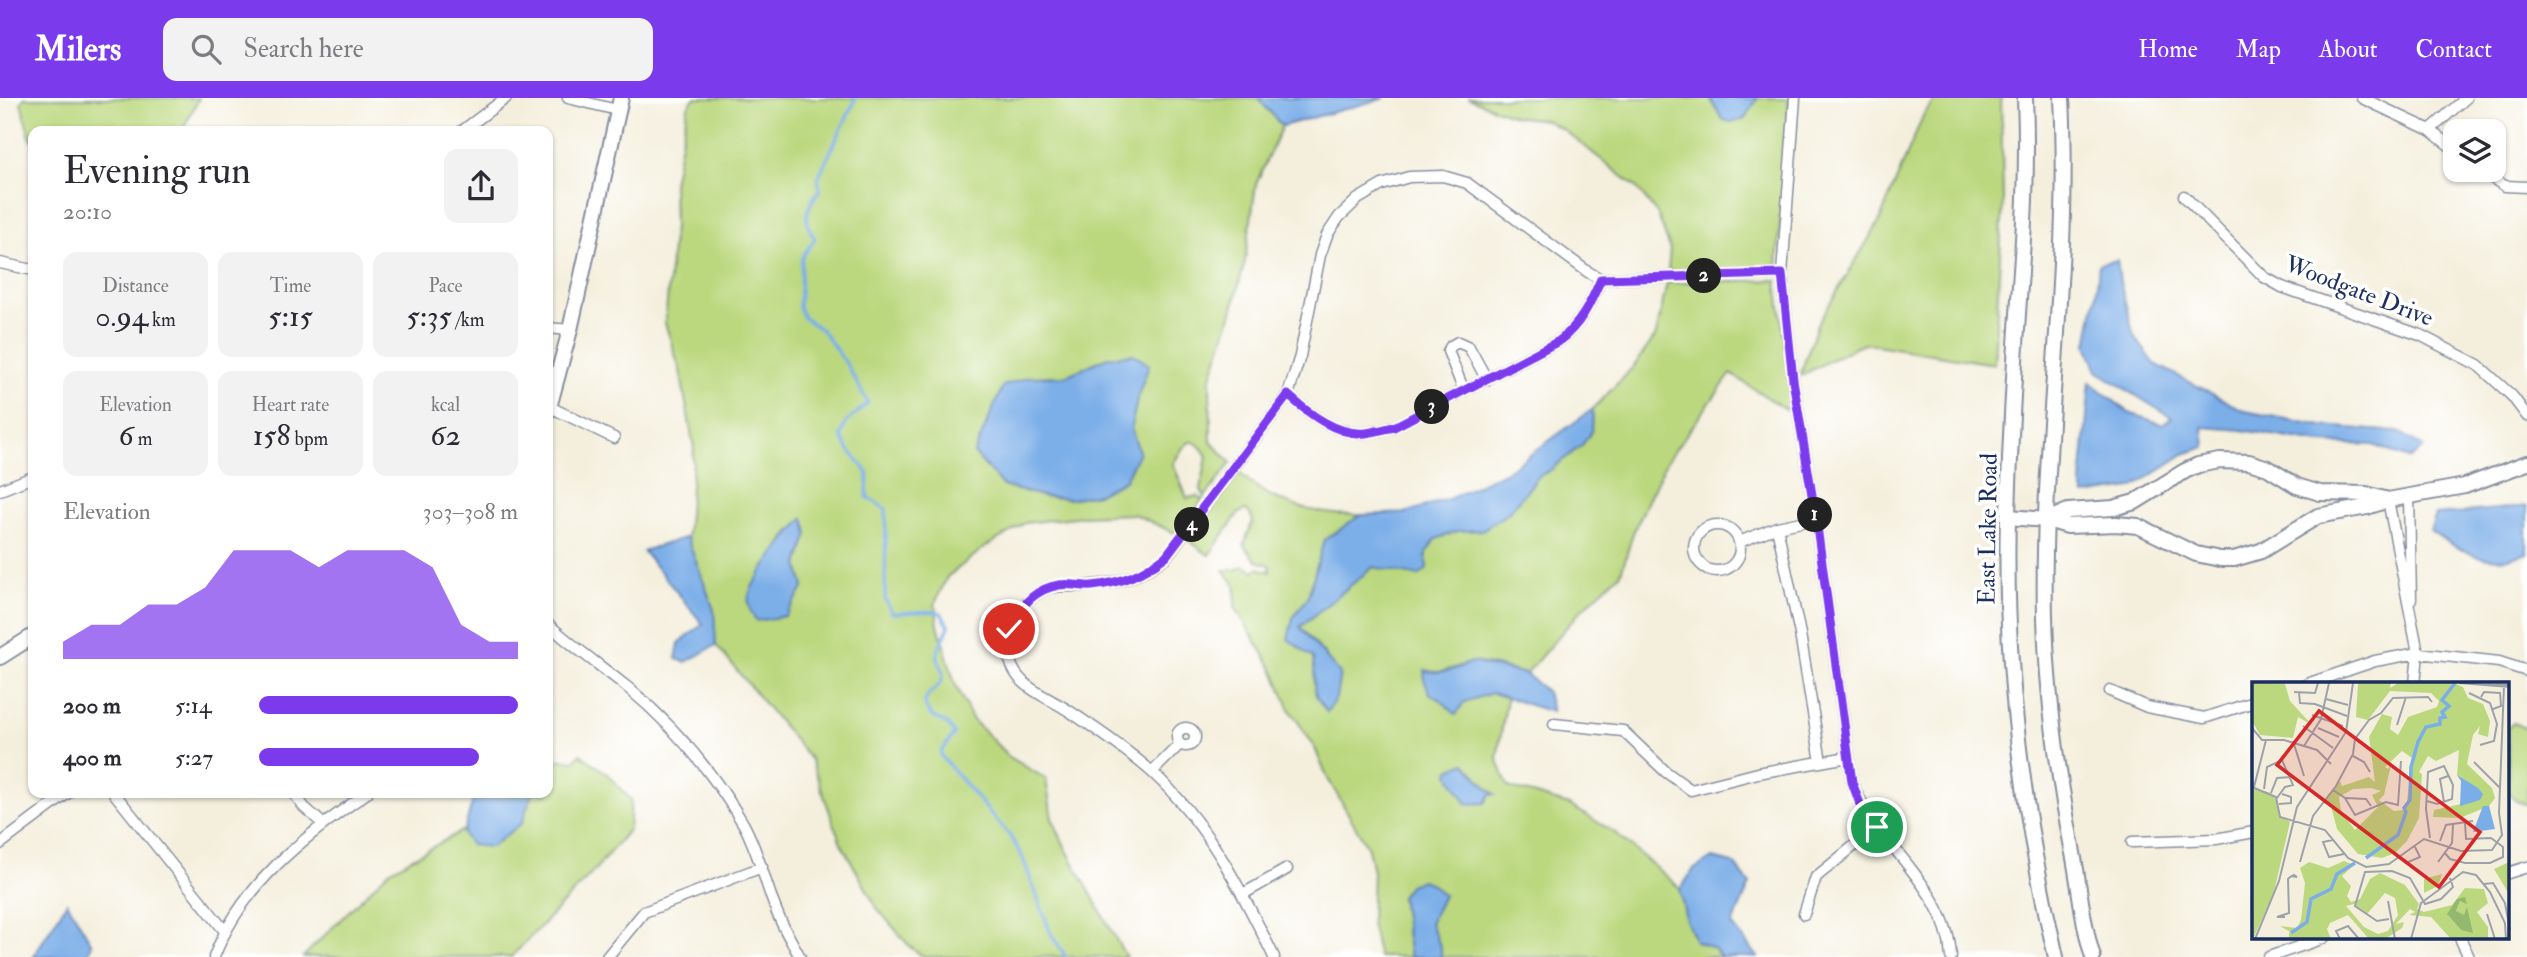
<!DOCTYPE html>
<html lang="en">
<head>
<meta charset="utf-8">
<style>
	:root { --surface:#fff; --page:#f2f2f3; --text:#2b2b33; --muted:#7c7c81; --accent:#7c3aed }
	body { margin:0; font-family:"IM FELL Double Pica",serif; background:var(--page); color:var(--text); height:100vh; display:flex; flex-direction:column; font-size:26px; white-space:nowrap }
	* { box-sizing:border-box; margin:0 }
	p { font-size:23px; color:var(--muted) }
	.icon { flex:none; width:38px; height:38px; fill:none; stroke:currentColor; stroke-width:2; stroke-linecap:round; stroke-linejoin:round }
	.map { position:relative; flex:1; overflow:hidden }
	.panel { position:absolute; left:28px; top:28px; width:525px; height:672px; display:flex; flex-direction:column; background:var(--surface); border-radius:14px; box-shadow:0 2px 5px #0004 }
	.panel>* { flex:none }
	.buttons { position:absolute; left:2443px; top:21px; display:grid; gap:14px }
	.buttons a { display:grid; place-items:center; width:63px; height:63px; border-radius:14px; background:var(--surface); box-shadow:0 2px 5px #0004; font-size:35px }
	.pin { position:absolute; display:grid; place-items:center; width:60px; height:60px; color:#fff; margin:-30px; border:4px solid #fff; border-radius:50%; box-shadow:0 2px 7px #0007 }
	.km { position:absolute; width:35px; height:35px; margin:-18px; border-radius:50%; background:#222; color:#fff; font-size:19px; line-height:35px; text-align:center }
	.round { display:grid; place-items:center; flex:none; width:74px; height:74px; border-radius:14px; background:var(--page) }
	.overview { display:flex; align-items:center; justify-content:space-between; height:119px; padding:0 35px }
	h1 { font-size:38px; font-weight:600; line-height:52px }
	.metrics { display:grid; grid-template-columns:repeat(3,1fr); gap:10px; height:119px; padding:7px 35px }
	.metrics div { display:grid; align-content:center; border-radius:14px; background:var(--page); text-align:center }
	.metrics b { font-size:30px; font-weight:600 }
	.metrics small { font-size:19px; font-weight:400 }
	.metrics p { font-size:19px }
	.chart { height:196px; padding:14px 35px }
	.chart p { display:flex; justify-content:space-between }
	.chart svg { width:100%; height:126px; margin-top:7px; fill:var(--accent); opacity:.7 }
	ul { padding:0 35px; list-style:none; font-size:23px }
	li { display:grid; grid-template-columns:112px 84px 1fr; align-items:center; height:52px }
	li i { height:18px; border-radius:9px; background:var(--accent) }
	header { display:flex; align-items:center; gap:42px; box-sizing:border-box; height:98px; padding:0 35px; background:var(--accent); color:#fff }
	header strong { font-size:33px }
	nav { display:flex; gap:38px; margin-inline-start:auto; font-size:24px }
	.search { width:490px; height:63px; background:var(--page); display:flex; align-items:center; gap:18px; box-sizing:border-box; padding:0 24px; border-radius:14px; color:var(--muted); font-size:26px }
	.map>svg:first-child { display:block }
</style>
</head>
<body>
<header>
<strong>Milers</strong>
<div class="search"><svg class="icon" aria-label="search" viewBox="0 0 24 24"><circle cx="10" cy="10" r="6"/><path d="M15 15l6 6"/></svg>Search here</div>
<nav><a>Home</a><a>Map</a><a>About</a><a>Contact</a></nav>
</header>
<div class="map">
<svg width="2527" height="859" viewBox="0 0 2527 859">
	<rect width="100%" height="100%" fill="#fff"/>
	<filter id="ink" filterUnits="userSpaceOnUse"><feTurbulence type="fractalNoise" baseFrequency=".0143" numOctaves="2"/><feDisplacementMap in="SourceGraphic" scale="14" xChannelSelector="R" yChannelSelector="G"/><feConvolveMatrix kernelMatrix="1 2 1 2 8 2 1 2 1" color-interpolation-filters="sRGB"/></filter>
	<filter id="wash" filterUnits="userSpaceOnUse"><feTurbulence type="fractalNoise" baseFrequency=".00686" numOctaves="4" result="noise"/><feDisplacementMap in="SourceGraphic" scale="28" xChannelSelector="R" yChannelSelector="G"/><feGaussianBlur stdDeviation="1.57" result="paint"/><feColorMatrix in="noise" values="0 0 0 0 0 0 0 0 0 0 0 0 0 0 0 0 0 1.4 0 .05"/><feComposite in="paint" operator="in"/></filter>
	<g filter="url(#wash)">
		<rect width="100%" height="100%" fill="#f4efdd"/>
		<path fill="#bbd87e" stroke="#6b846e" stroke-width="2" fill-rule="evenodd" d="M24,0H199L182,33H33V44L30,40L21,5Z
			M694,0H1258L1282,28L1256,86L1245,163L1231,218L1210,282L1211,343L1231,365L1205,399L1201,392L1207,358C1190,330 1184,349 1173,366L1187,400L1198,398L1201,402L1204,400L1177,436L1134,416L1083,418L1025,425L984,450L947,479L935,505L938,527L955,586L972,621L1008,658L1046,681L1052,720L1066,751L1126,859H924L910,849L877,810L841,745L811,662L716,547L714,512L687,441L694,350L680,272L665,225L674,128L673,85L688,9ZM1133,256L1137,301L1131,330L1139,354L1070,401L1042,398L1003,388L974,355L994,313L1028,279L1066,278L1108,259ZM804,421L808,435L798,467L804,489L771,464L786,438Z
			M1468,0H1710L1722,21L1744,22L1758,0H1789L1777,170L1668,173L1670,151L1658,117L1636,89L1564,32L1545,22L1514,18Z
			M1936,0H2001L2003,103L1994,266L1863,245L1800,278L1817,227L1879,124L1923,18Z
			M1777,182L1793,316L1731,276L1666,364L1633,435L1621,475L1582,511L1526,576C1513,573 1481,562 1470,565C1454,568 1442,578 1425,572L1431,597L1440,601L1456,616L1463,604L1492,595L1507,600L1497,660L1508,689L1569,707L1614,734L1681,791L1686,822L1721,859H1441V850L1430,825L1443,797L1405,792L1401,799L1410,859H1379L1371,826L1373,774L1368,750L1327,679L1314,648L1290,612L1274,573L1235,509L1236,488L1224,472H1235L1243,468L1255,473L1258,470L1270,474V467L1257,463L1244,447L1253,422L1249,414L1245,412L1238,416L1209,457L1188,442L1239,374C1268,406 1320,418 1361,417L1324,442L1308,499L1293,520L1297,548L1313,560L1316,578L1327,559L1300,529L1373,469L1392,471L1426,455L1436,440L1458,433L1482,432L1508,415L1539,378L1549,373L1582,347L1592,333L1593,311L1634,268L1656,237L1667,185Z
			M2513,625L2527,631V707L2515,702L2508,692V630Z
			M580,656L605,674L631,702L629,731L596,771L511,859H303L389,773L465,731L463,736L491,749L521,725L532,695H548V661L575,663Z"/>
		<path fill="#7baee8" stroke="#4b6ea3" stroke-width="2" d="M1258,0H1385L1282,28Z
			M1710,0H1758L1743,22L1731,24L1723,22Z
			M2117,162L2120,184L2134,238L2155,266L2245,313L2323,328L2399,334L2424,349L2409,361L2373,347L2319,345L2242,332L2203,329L2205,349L2184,356L2132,390L2085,397L2081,386L2090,284L2129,315L2162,326L2172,320L2097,273L2087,247L2096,199L2099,166Z
			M1133,256L1149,267L1137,301L1131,330L1139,354L1125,382L1098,396L1070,401L1042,398L1003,388L974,355L1003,288L1028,279L1066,278L1108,259Z
			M1593,311L1592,333L1582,347L1549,373L1539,378L1508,415L1482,432L1458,433L1436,441L1426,455L1427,471L1419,478L1373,469L1300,529L1340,576L1336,600L1327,614C1306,588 1318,589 1313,560L1288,541L1293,520L1308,499L1324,442L1361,417L1405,415L1451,400L1509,372Z
			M2527,408V455C2491,470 2459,454 2430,432L2436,417Z
			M804,420L808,435L798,467L804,489L785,518L757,523C750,514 747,508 749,497C751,484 793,431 804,420Z
			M687,439L714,512L716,547L686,564L676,561L679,545L703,526L643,453Z
			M1471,564L1526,576L1547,594L1552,614L1492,595L1464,604L1456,617L1440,601L1431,597L1424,582L1425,572C1440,578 1457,571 1471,564Z
			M1465,665L1488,691L1495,696L1490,697L1485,705L1467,706L1449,677L1450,672Z
			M475,695H532L522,725L491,749L471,747L463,736Z
			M1712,760L1733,765L1750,786L1732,827L1758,859H1721L1715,851L1695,843L1686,822L1680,792L1693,772Z
			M1422,782L1432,786L1443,797L1430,825L1441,850V859H1410L1401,799L1409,787Z
			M67,804L92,846L86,859H33Z"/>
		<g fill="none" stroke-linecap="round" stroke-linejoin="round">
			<path stroke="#7baee8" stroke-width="3.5" d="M856,0L818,80L820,92C806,108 802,123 815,141L802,159L799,209L804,220L822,232L847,267L868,305L846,324L841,338L848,351L868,375L867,399L886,411L885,501L892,515C908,516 926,511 941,515L949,528C946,537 940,545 938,554C936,566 948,574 940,585C934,595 920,597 927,612C934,625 945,618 954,636L941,654V658L1010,738L1022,758L1051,836L1066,859"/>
		</g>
	</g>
	<g filter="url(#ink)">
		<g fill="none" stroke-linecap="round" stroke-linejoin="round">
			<g stroke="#888f9e" stroke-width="13">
				<path id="street" d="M568,0L617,12
					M1795,0L1782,176L1793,282L1816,421L1852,684C1876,747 1948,789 1951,859
					M2362,0L2430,32L2455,52
					M2430,32L2466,0
					M462,33L506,0
					M2479,72L2505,88L2527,89
					M2184,98L2264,179L2282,189L2420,237L2478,267L2512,298L2527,318
					M0,165L33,172
					M548,230L570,232
					M1464,293L1448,253L1451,248L1458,244L1469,249L1487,282
					M1288,297C1308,315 1337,338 1366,335C1375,334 1385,331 1394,329L1559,243C1581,226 1590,206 1601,181
					M550,309L614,340
					M0,392L33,379
					M2409,398L2411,501
					M2388,402L2418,555L2415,586
					M1694 450a23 23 0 1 1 46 0a23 23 0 1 1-46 0Z
					M1777,429L1800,536L1821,664
					M1739,444L1777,429L1816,421
					M548,526C573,549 601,568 627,589C673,627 714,676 744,727C758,753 765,784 776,812C782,828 792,844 800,859
					M2307,586L2375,563L2418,555L2499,564L2527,573
					M2110,593L2147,609L2204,620L2254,604
					M1554,626L1623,633L1666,674L1691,692L1758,675L1848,659
					M1177 639a9 9 0 1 1 18 0a9 9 0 1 1-18 0Z
					M1152,674L1180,646
					M114,695L224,832
					M294,695L304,709L323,726
					M2132,744L2216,741L2254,734
					M0,746L68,695
					M2508,775L2527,769
					M1243,796L1287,771
					M1804,816L1816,779L1877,729
					M2460,840L2469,859
					M214,859C242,786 305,738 367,695
					M607,859L644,814L762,769
					M1274,859C1242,793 1207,724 1152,674C1126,651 1095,630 1066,611C1050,601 1025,591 1015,574C1004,556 1006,524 1021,509C1053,479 1057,492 1094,487C1124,484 1142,477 1166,459L1288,297L1300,258L1320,157L1327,137L1339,119L1358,101L1382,87L1409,79L1443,78L1467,85L1588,174L1601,181L1782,176
					M2269,859L2324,840"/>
			</g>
			<g stroke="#888f9e" stroke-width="18">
				<path id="secondary" d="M548,313L570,232L621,0
					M2008,419L2047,422L2068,428L2116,426L2138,428L2196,456L2220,461H2234L2261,453L2318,418L2367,409L2388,402L2465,388L2527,365
					M2047,422L2068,413L2113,410L2135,404L2185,373L2198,367L2220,363L2249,364L2268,370L2297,388L2320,395L2366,396L2388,402
					M0,559L33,538"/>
			</g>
			<g stroke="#888f9e" stroke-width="18">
				<path id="primary" d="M2025,0C2028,67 2024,134 2019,201C2014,273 2010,346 2008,418C2004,567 2022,714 2056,859
					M2062,0C2071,173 2041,346 2045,519C2047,598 2058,677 2073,755C2080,789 2082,826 2093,859"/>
			</g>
			<use href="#street" stroke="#fff" stroke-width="10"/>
			<use href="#secondary" stroke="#fff" stroke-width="14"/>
			<use href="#primary" stroke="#fff" stroke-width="14"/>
		</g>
	</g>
	<g fill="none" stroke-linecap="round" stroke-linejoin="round" filter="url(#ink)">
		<g stroke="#fff" stroke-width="14">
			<path id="route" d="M1009,531C1019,509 1034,491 1059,487C1070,485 1081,489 1092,488C1121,485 1143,476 1166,458L1288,297C1308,315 1337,338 1366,335C1375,334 1385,331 1394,329L1559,243C1581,226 1590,206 1601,181L1782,176L1793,282L1816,421L1852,684L1860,706L1877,729"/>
		</g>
		<use href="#route" stroke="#7c3aed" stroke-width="9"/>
	</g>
	<g text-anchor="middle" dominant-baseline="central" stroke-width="7" stroke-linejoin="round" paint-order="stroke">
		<g font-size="24" fill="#1b2f5e" stroke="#fff">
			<text transform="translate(2359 193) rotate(21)">Woodgate Drive</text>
			<text transform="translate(1988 431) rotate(-89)">East Lake Road</text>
		</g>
	</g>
	<g transform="translate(2252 584)">
		<rect width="257" height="257" fill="#f4efdd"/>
		<path d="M0,1L33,2L38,19L60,43L46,35L41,56L8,53L0,39ZM106,1H139L138,6L146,1H202L211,5L216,16L231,22L238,39L236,55L226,52L228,44L221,53L215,82L240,106L243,116L237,124L208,136L181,135L182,128L227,118L224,106L205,93L207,68L184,79L176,74L167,90L170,92L167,136L155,159L143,171L130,176L106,172L85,147L78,121L70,122L88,99L90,104L117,95L123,100L117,55L130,32L140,35L138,47L146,53L156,35L185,25L187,19L179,11L138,9L116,38L104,35ZM150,69L160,76L155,119L151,128L142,129L127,118L132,113L140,79L136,87L133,85ZM119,106L129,109L120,113L126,125L103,148L89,129L87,115L101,107ZM0,106L19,111L26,120V132L38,140L22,210L1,257ZM92,179L102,183L90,194L99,204L95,214L99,220L108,217L118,197L128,191L153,203L167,222L165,227L172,230L200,223L213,206L232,207L236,221L225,230L236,245V257H199L179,235L157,233L163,230L158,227L144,242L152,240L150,246L133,257H117L96,233L78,241L75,247L79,257H37V250L40,251L28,244L45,246L49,238L53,201L48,186L57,180L76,186ZM133,211L143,216L146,233L136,249L126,252L112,245L94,224L102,222L115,232ZM205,217L215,221L208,219L204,229L218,243L209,248L196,233ZM257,180V212L242,187ZM190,192L186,204L172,211V197Z" fill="#bbd87e" fill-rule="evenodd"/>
		<path d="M213,215L215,222L208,219L204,229L212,233L215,225L221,251L209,248L195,232L205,217Z" fill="#94b86d"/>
		<path d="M205,93L226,106L231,112L228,118L208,124L209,99ZM231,124H237L243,147L221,150Z" fill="#7baee8"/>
		<path fill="none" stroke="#7baee8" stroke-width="3.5" d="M114,176L146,153L154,130L152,126L158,118L159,85L166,60L174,45L188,42V36L193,35L190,30L197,24L190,18L203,1M39,251L55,240L59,217L79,207L85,192L103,181"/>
		<path fill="none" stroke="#9da2aa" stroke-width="2" d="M207,1L258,5M231,3H258M42,10L63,11L66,1M47,11L48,21L63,22L95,34M217,11L238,21L245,42L242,59L228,63M229,15L232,10L248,11L249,24L241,27M74,17L96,23M60,33L91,44M145,43L154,15M51,44L81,66M0,46L10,58H32L65,68L79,82M66,46L87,55M41,59L52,94M52,64L69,37L77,1M101,74L112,80L118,90M222,80L248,106M0,105L24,115L28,135L73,148L96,176L114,185L137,182L172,157L209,169L240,168L250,153L247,131L252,3M2,105L14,58M12,107L15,85L30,78L41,103L33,105L25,116M81,108L93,116L103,133L134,120L146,123L149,79M19,111L25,96L38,95M94,116L114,117L119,124M175,119L185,122L200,117L201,103L192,84L176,90L174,127L178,156M192,120L188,97L196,94M27,122L39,121V115L30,112M81,158L71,160L77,175L92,172M188,159L194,143L221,139M192,170L198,177L213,181H238L251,175V165L239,156L214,157L213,141M148,175L154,181L168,175L162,163M48,180L61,134L84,104L101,72L103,57L117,38L129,31L141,16L176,15L180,20M186,180L200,161L201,143M232,202L241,201L253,221L258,248M136,219L143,257M235,232L243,257M33,235H25L37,231L36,197L38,195L42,193L45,195L39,194M137,237L125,239L103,224L113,190L140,189L158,196L173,222L189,217L201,205L198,196M3,257L27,199L45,125L94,50L101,1M88,257L84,249L96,244L107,257M159,257L169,221L211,190L224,193L238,210L253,241L254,257"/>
		<path fill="#d62828" fill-opacity="0.15" stroke="#d62828" stroke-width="3.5" d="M67,29L228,150L187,205L25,83Z"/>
		<rect width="257" height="257" fill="none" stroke="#1b2f5e" stroke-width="3.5"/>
	</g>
</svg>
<div class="buttons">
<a><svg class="icon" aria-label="layers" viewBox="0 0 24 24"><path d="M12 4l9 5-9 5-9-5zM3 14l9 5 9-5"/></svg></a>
</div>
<div class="pin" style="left:1877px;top:729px;background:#1e9e55"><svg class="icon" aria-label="arrive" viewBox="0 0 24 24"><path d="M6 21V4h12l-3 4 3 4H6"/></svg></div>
<div class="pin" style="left:1009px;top:531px;background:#d93025"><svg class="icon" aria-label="check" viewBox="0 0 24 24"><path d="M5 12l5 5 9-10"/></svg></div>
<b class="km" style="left:1815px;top:417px">1</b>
<b class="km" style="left:1704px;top:178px">2</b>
<b class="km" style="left:1432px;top:309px">3</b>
<b class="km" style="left:1192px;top:427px">4</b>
<section class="panel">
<div class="overview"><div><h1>Evening run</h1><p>20:10</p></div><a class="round"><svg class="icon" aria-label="share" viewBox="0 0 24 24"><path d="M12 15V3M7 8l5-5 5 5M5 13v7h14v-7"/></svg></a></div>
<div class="metrics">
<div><p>Distance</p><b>0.94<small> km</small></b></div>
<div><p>Time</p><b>5:15</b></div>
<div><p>Pace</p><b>5:35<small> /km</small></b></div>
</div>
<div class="metrics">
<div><p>Elevation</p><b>6<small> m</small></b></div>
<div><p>Heart rate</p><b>158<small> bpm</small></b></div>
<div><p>kcal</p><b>62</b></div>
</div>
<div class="chart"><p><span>Elevation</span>303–308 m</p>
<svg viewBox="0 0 160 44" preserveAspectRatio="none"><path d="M0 44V38L10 32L20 32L30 25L40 25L50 19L60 6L70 6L80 6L90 12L100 6L110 6L120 6L130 12L140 32L150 38L160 38V44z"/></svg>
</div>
<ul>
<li><b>200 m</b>5:14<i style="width:100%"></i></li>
<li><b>400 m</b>5:27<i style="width:85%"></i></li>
</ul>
</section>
</div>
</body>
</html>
